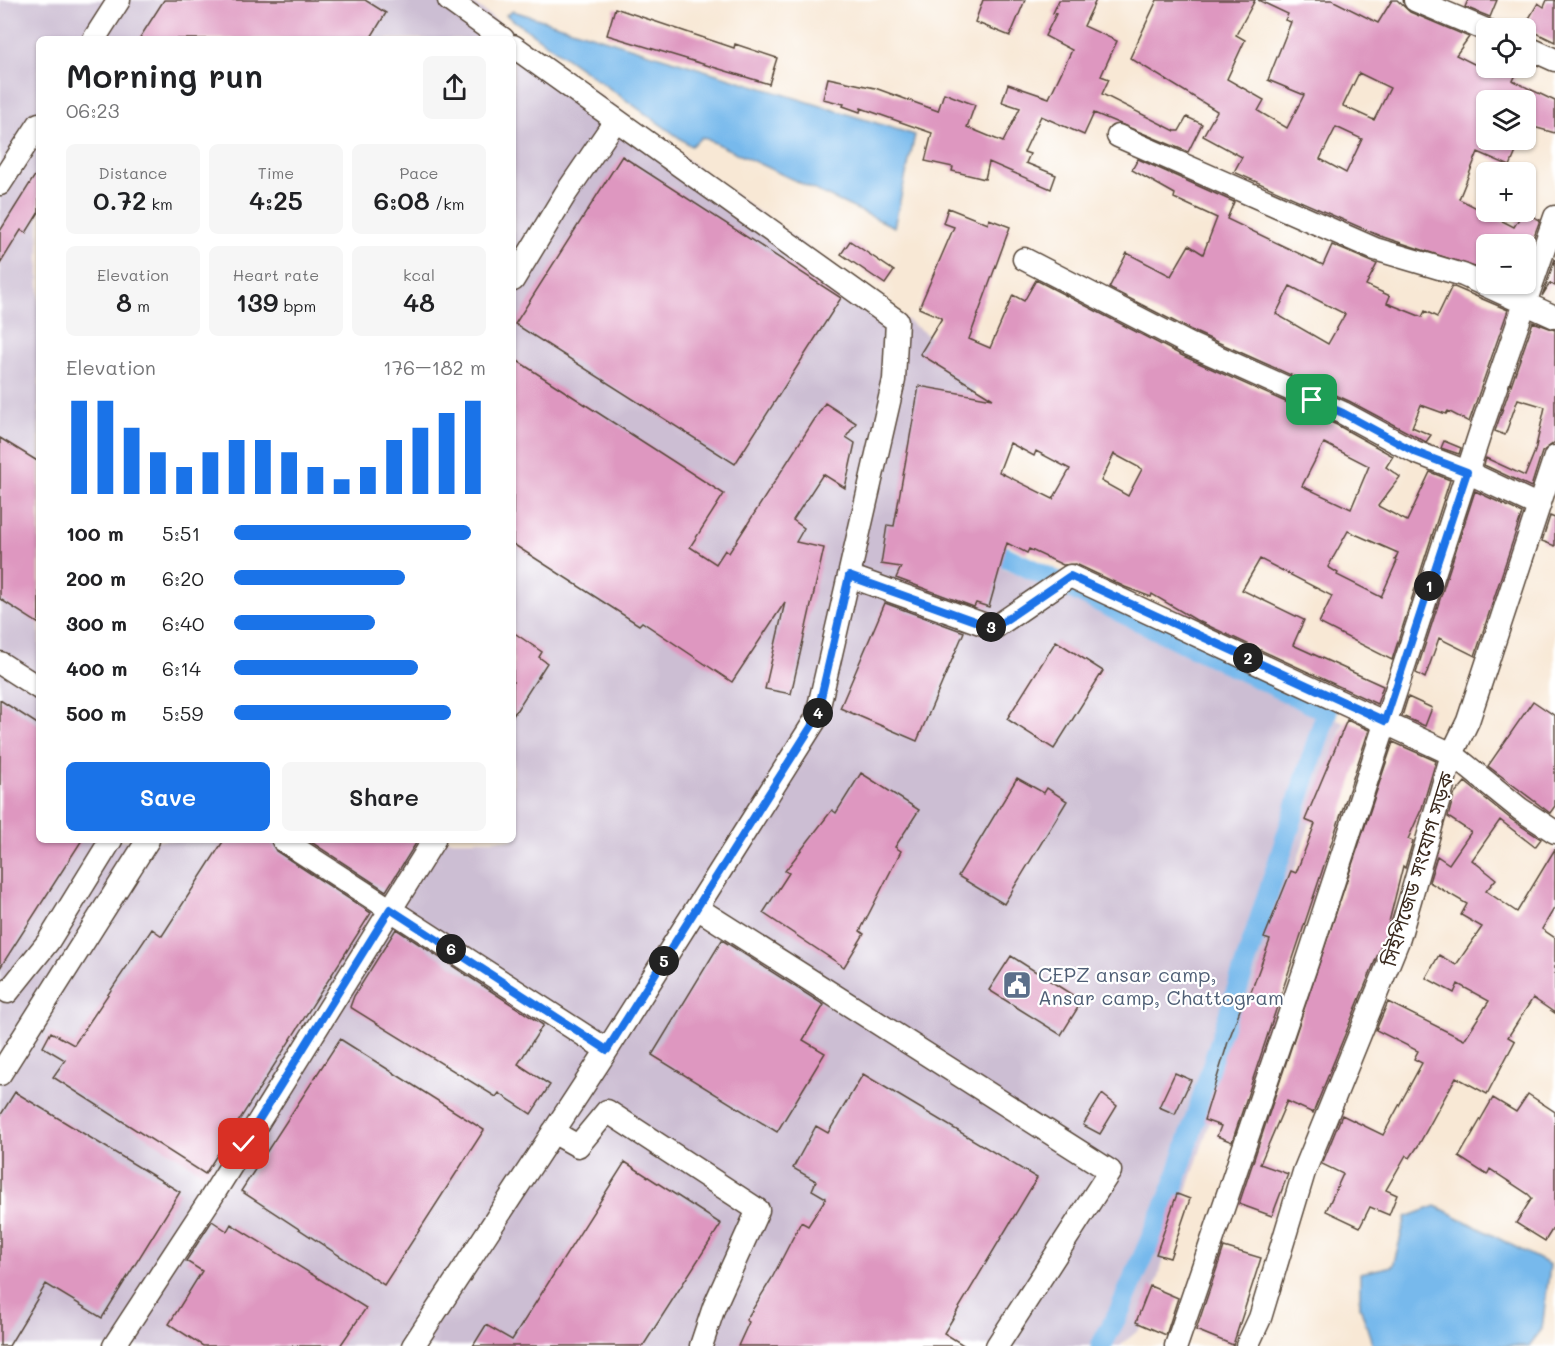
<!DOCTYPE html>
<html lang="en">
<head>
<meta charset="utf-8">
<style>
	:root { --surface:#fff; --page:#f6f6f6; --text:#202124; --muted:#757577; --accent:#1a73e8 }
	body { margin:0; font-family:Mali,"Noto Sans Bengali",sans-serif; background:var(--page); color:var(--text); height:100vh; display:flex; flex-direction:column; font-size:22px; white-space:nowrap }
	* { box-sizing:border-box; margin:0 }
	p { font-size:20px; color:var(--muted) }
	.icon { flex:none; width:33px; height:33px; fill:none; stroke:currentColor; stroke-width:2; stroke-linecap:round; stroke-linejoin:round }
	.map { position:relative; flex:1; overflow:hidden }
	.drawer { position:absolute; left:36px; top:36px; width:480px; height:807px; display:flex; flex-direction:column; background:var(--surface); border-radius:9px; box-shadow:0 2px 4px #0004 }
	.drawer>* { flex:none }
	.buttons { position:absolute; left:1476px; top:18px; display:grid; gap:12px }
	.buttons a { display:grid; place-items:center; width:60px; height:60px; border-radius:9px; background:var(--surface); box-shadow:0 2px 4px #0004; font-size:30px }
	.pin { position:absolute; display:grid; place-items:center; width:51px; height:51px; color:#fff; margin:-26px; border-radius:12px; box-shadow:0 3px 9px #0006 }
	.km { position:absolute; width:30px; height:30px; margin:-15px; border-radius:50%; background:#222; color:#fff; font-size:16px; line-height:30px; text-align:center }
	.round { display:grid; place-items:center; flex:none; width:63px; height:63px; border-radius:9px; background:var(--page) }
	.headline { display:flex; align-items:center; justify-content:space-between; height:102px; padding:0 30px }
	h1 { font-size:33px; font-weight:600; line-height:45px }
	.stats { display:grid; grid-template-columns:repeat(3,1fr); gap:9px; height:102px; padding:6px 30px }
	.stats div { display:grid; align-content:center; border-radius:9px; background:var(--page); text-align:center }
	.stats b { font-size:26px; font-weight:600 }
	.stats small { font-size:16px; font-weight:400 }
	.stats p { font-size:16px }
	.chart { height:168px; padding:12px 30px }
	.chart p { display:flex; justify-content:space-between }
	.chart svg { width:100%; height:108px; margin-top:6px; stroke:var(--accent); stroke-width:6 }
	.action { display:flex; gap:12px; margin-top:auto; padding:12px 30px }
	.action a { flex:1; height:69px; border-radius:9px; background:var(--accent); color:#fff; font-size:24px; font-weight:600; line-height:69px; text-align:center }
	.action a+a { background:var(--page); color:var(--text) }
	ul { padding:0 30px; list-style:none; font-size:20px }
	li { display:grid; grid-template-columns:96px 72px 1fr; align-items:center; height:45px }
	li i { height:15px; border-radius:8px; background:var(--accent) }
	.map>svg:first-child { display:block }
</style>
</head>
<body>
<div class="map">
<svg width="1555" height="1346" viewBox="0 0 1555 1346">
	<rect width="100%" height="100%" fill="#fff"/>
	<filter id="ink" filterUnits="userSpaceOnUse"><feTurbulence type="fractalNoise" baseFrequency=".0167" numOctaves="2"/><feDisplacementMap in="SourceGraphic" scale="12" xChannelSelector="R" yChannelSelector="G"/><feConvolveMatrix kernelMatrix="1 2 1 2 8 2 1 2 1" color-interpolation-filters="sRGB"/></filter>
	<filter id="wash" filterUnits="userSpaceOnUse"><feTurbulence type="fractalNoise" baseFrequency=".008" numOctaves="4" result="noise"/><feDisplacementMap in="SourceGraphic" scale="24" xChannelSelector="R" yChannelSelector="G"/><feGaussianBlur stdDeviation="1.35" result="paint"/><feColorMatrix in="noise" values="0 0 0 0 0 0 0 0 0 0 0 0 0 0 0 0 0 1.4 0 .05"/><feComposite in="paint" operator="in"/></filter>
	<g filter="url(#wash)">
		<rect width="100%" height="100%" fill="#f8e8d5"/>
		<path fill="#ccbed3" fill-rule="evenodd" d="M0,0H468L981,374L927,537L1038,583L1344,722L1141,1328L1120,1346H0ZM39,39H513V840H39Z"/>
		<path fill="#77b9ec" stroke="#597285" stroke-width="1.5" d="M513,11L915,135L894,227L702,137L691,146L506,15Z
			M1436,1206L1550,1265L1542,1329L1529,1346H1373L1360,1306V1273L1393,1266L1406,1217Z"/>
		<g fill="none" stroke-linecap="round" stroke-linejoin="round">
			<path stroke="#77b9ec" stroke-width="21" d="M985,547L1327,711L1173,1188L1120,1310L1101,1346"/>
		</g>
		<g id="blocks">
			<path fill="#de97c0" fill-rule="evenodd" d="M164,0H365L386,13L370,39H139Z
				M983,0H1025L1010,36L975,22Z
				M1059,0H1096L1084,26L1117,41L1101,76L1109,79L1102,94L1175,131H1179L1187,117L1202,124L1188,152L1094,113L1084,135L1041,116L1024,152L1030,154L1026,163L1056,175L1051,189L989,162L985,179L952,171L953,167L925,161L932,133L861,108L860,112L843,106L844,104L823,99L828,78L875,88L938,111L944,93L975,105L967,127L1003,142L1020,108L1002,102L1008,84L1049,98L1072,50L1045,36L1056,14L1053,13Z
				M1157,0H1255L1236,35L1245,40L1227,79L1264,100L1258,111L1287,128L1304,95L1268,80L1291,22L1285,20L1288,14L1258,0H1332L1378,23L1392,0H1397L1410,12L1469,37L1456,55L1482,68H1519L1513,81L1555,101V133L1526,125V100H1486V140H1521L1510,166L1478,152L1459,199L1514,227L1523,212L1540,220L1531,244H1526L1530,247L1526,261V244H1486L1484,270L1380,236L1234,172L1242,157L1203,136L1217,111L1130,58ZM1359,73L1390,88L1374,120L1343,106ZM1336,127L1362,139L1346,173L1320,159Z
				M1468,0H1497L1490,17L1465,7Z
				M1547,0H1555V42L1524,27L1538,3L1544,7Z
				M615,8L734,48L735,44L777,58L769,84L607,35Z
				M622,156L841,298L735,464L515,324Z
				M1138,159L1234,202L1227,219L1323,265L1332,245L1377,264L1366,285L1390,296L1387,303L1422,317L1425,311L1437,317L1452,286L1508,310L1469,422L1448,411L1446,414L1421,405L1412,427L1431,435L1426,442L1349,401L1195,332L1109,288L1127,253L1171,276L1189,245L1203,254L1217,218L1174,198L1175,194L1132,170ZM1290,286L1345,314L1328,344L1276,314Z
				M39,169V212L26,233L21,230L0,264V231Z
				M948,208L988,224L989,219L1010,227L969,339L990,348L1013,295L1024,301L1036,280L1183,356L1337,425L1393,456L1386,467L1400,477L1378,506L1407,521L1430,472L1450,480L1392,660L1319,623L1332,596L1260,559L1242,590L1304,620L1293,645L1383,686L1377,704L1196,620L1152,594L1151,597L1125,587L1076,564L1063,565L1029,549L1027,553L1007,543L989,607L976,603L974,607L896,578L901,567L881,564L887,525L894,526L919,386L993,399L920,354L942,318L919,308L954,227L943,223ZM1010,443L1034,456L1036,451L1070,469L1053,499L999,472ZM1324,443L1369,466L1351,509L1302,486ZM1114,454L1142,469L1128,496L1101,481ZM1348,531L1398,553L1395,560L1397,561L1381,597L1337,575L1338,573L1328,567Z
				M850,241L894,271L885,284L841,254Z
				M1555,259V286L1550,283L1542,296Z
				M1533,322L1555,330V442L1542,452L1531,487L1484,465L1486,458L1525,476L1535,451L1545,407L1518,399L1505,435L1495,431Z
				M513,358L724,494L690,547L716,564L725,550L729,553L825,403L856,423L846,437L855,443L845,488L823,474L793,520L804,528L796,542L824,548L791,694L765,689L785,602L732,682L642,622L639,625L513,544Z
				M0,438L39,462V624L0,599Z
				M1444,441L1461,448L1459,454L1441,448Z
				M1475,491L1522,513L1475,656L1439,638L1425,678L1416,673Z
				M1550,516L1555,518V546L1542,541Z
				M885,603L964,632L917,741L840,708Z
				M513,632L542,652L539,657L547,663L513,716Z
				M1056,641L1103,671L1054,749L1007,719Z
				M1408,697L1432,708L1425,726L1402,716Z
				M0,700L39,725V840H82L0,968Z
				M1533,701L1555,716V806L1550,813L1488,766Z
				M1347,720L1369,730L1232,1142L1217,1136L1221,1126L1204,1120L1228,1042L1244,999L1248,1000L1270,940L1264,938L1291,871L1296,873L1315,824L1305,820Z
				M1393,742L1436,761L1422,808L1408,839L1413,841L1405,868L1403,866L1386,934L1313,1113L1287,1101L1260,1164L1288,1174L1272,1216L1239,1204Z
				M861,773L919,810L895,847L901,851L860,931L864,934L844,967L763,913L789,873L785,871L832,810L836,813Z
				M1017,778L1044,793L1047,788L1067,801L1004,904L958,876Z
				M1465,782L1512,820L1541,839L1535,847L1500,820L1472,860L1496,879L1486,891L1517,912L1555,849V907L1542,929L1555,938V1013L1533,998L1508,1037L1515,1041L1487,1094L1456,1077L1418,1146L1410,1158L1406,1155L1386,1190L1397,1195L1389,1215L1370,1207L1360,1227L1326,1211L1343,1174L1322,1164L1342,1115L1383,1135L1422,1063L1414,1059L1418,1051L1376,1030L1388,1002L1464,1040L1489,1001L1458,984L1454,993L1426,978L1439,955L1456,965L1482,927L1461,915L1467,904L1429,882L1437,856L1449,864L1471,832L1448,817L1454,795Z
				M224,840H270L276,851L371,913L205,1174L53,1077L65,1060L43,1047L51,1032L74,1045L152,929L162,936Z
				M308,840H418L386,891Z
				M396,929L543,1025L518,1064L550,1085L531,1114L499,1093L496,1097L350,1007L354,996Z
				M722,940L824,1005L803,1040L825,1053L777,1132L652,1055Z
				M1011,956L1082,1001L1061,1035L989,990Z
				M340,1039L484,1130L384,1285L241,1191Z
				M1175,1073L1191,1080L1175,1114L1159,1107Z
				M863,1074L1037,1178L944,1333L965,1346H738L749,1322L746,1320L772,1278L801,1222L808,1226L826,1198L812,1190L816,1181L793,1168L816,1126L828,1133Z
				M15,1092L180,1192L102,1318L46,1284L9,1346H0V1116Z
				M1102,1094L1117,1106L1100,1134L1083,1125Z
				M1528,1094L1555,1112V1225L1545,1241L1516,1223L1532,1198L1528,1194L1490,1169L1487,1175L1459,1157L1493,1098L1516,1112Z
				M625,1162L721,1224L643,1346H473L486,1325L512,1340Z
				M1177,1194L1190,1199L1170,1258L1156,1254Z
				M212,1221L227,1231L231,1224L366,1308L340,1346H203L169,1324L202,1271L186,1261Z
				M1224,1247L1261,1258L1233,1345L1196,1330Z
				M1150,1286L1178,1298L1166,1335L1136,1322Z"/>
		</g>
	</g>
	<g filter="url(#ink)">
		<use href="#blocks" fill-opacity="0" stroke="#574639" stroke-width="1.5"/>
		<g fill="none" stroke-linecap="round" stroke-linejoin="round">
			<g stroke="#574639" stroke-width="25">
				<path id="minor" d="M449,0L503,39
					M1415,0L1486,30
					M94,39L119,0
					M1526,47L1555,60
					M1118,136L1375,249L1463,275L1555,317
					M0,184L39,124
					M1024,259L1189,344L1343,413L1415,452L1467,472L1539,506
					M513,280L566,193L616,120
					M849,576L994,628L1070,576L1452,754L1520,809L1555,832
					M0,663L39,688
					M283,840L607,1050
					M697,908L1110,1171L997,1346
					M8,992L48,942L111,840
					M0,1074L148,840
					M553,1132L578,1146L607,1111L758,1210L714,1307L701,1346
					M114,1346L211,1198L434,840
					M413,1346L607,1050L816,719L894,380L897,321L513,46
					M1176,1346L1307,963L1483,424L1555,217
					M1247,1346L1260,1318L1304,1172L1399,938L1452,754L1468,721L1555,457"/>
			</g>
			<use href="#minor" stroke="#fff" stroke-width="22"/>
		</g>
	</g>
	<g fill="none" stroke-linecap="round" stroke-linejoin="round" filter="url(#ink)">
		<g stroke="#fff" stroke-width="12">
			<path id="route" d="M244,1144L390,909L607,1050L816,719L849,576L994,628L1070,576L1385,721L1467,472L1415,452L1343,413L1312,400"/>
		</g>
		<use href="#route" stroke="#1a73e8" stroke-width="8"/>
	</g>
	<defs>
		<g id="civic-square" transform="scale(1.5)"><rect x="-9" y="-9" width="18" height="18" rx="4" fill="#5c6f8a" stroke="#fff"/><path d="M-.6-6.5H3V-4.5H.6V-3L4-1V1h2V6H-6V1h2V-1L-.6-3ZM-1.2 2.5V6h2.4V2.5Z" fill="#fff"/></g>
	</defs>
	<g fill-rule="evenodd">
		<use href="#civic-square" x="1017" y="985"/>
	</g>
	<g text-anchor="middle" dominant-baseline="central" stroke-width="4.5" stroke-linejoin="round" paint-order="stroke">
		<g font-size="20" fill="#3b2a1e" stroke="#fff">
			<text transform="translate(1417 869) rotate(-73)">সিইপিজেড সংযোগ সড়ক</text>
		</g>
		<g font-size="20" fill="#4e5e75" stroke="#fff" text-anchor="start">
			<text x="1038" y="974">CEPZ ansar camp,<tspan x="1038" dy="23">Ansar camp, Chattogram</tspan></text>
		</g>
	</g>
</svg>
<div class="buttons">
<a><svg class="icon" aria-label="locate" viewBox="0 0 24 24"><circle cx="12" cy="12" r="6"/><path d="M12 2v4M12 18v4M2 12h4M18 12h4"/></svg></a>
<a><svg class="icon" aria-label="layers" viewBox="0 0 24 24"><path d="M12 4l9 5-9 5-9-5zM3 14l9 5 9-5"/></svg></a>
<a>+</a>
<a>−</a>
</div>
<div class="pin" style="left:1312px;top:400px;background:#1e9e55"><svg class="icon" aria-label="arrive" viewBox="0 0 24 24"><path d="M6 21V4h12l-3 4 3 4H6"/></svg></div>
<div class="pin" style="left:244px;top:1144px;background:#d93025"><svg class="icon" aria-label="check" viewBox="0 0 24 24"><path d="M5 12l5 5 9-10"/></svg></div>
<b class="km" style="left:1429px;top:586px">1</b>
<b class="km" style="left:1248px;top:658px">2</b>
<b class="km" style="left:991px;top:627px">3</b>
<b class="km" style="left:818px;top:713px">4</b>
<b class="km" style="left:664px;top:961px">5</b>
<b class="km" style="left:451px;top:949px">6</b>
<section class="drawer">
<div class="headline"><div><h1>Morning run</h1><p>06:23</p></div><a class="round"><svg class="icon" aria-label="share" viewBox="0 0 24 24"><path d="M12 15V3M7 8l5-5 5 5M5 13v7h14v-7"/></svg></a></div>
<div class="stats">
<div><p>Distance</p><b>0.72<small> km</small></b></div>
<div><p>Time</p><b>4:25</b></div>
<div><p>Pace</p><b>6:08<small> /km</small></b></div>
</div>
<div class="stats">
<div><p>Elevation</p><b>8<small> m</small></b></div>
<div><p>Heart rate</p><b>139<small> bpm</small></b></div>
<div><p>kcal</p><b>48</b></div>
</div>
<div class="chart"><p><span>Elevation</span>176–182 m</p>
<svg viewBox="0 0 160 44" preserveAspectRatio="none"><path d="M5 44V6M15 44V6M25 44V17M35 44V27M45 44V33M55 44V27M65 44V22M75 44V22M85 44V27M95 44V33M105 44V38M115 44V33M125 44V22M135 44V17M145 44V11M155 44V6"/></svg>
</div>
<ul>
<li><b>100 m</b>5:51<i style="width:94%"></i></li>
<li><b>200 m</b>6:20<i style="width:68%"></i></li>
<li><b>300 m</b>6:40<i style="width:56%"></i></li>
<li><b>400 m</b>6:14<i style="width:73%"></i></li>
<li><b>500 m</b>5:59<i style="width:86%"></i></li>
</ul>
<div class="action"><a>Save</a><a>Share</a></div>
</section>
</div>
</body>
</html>
